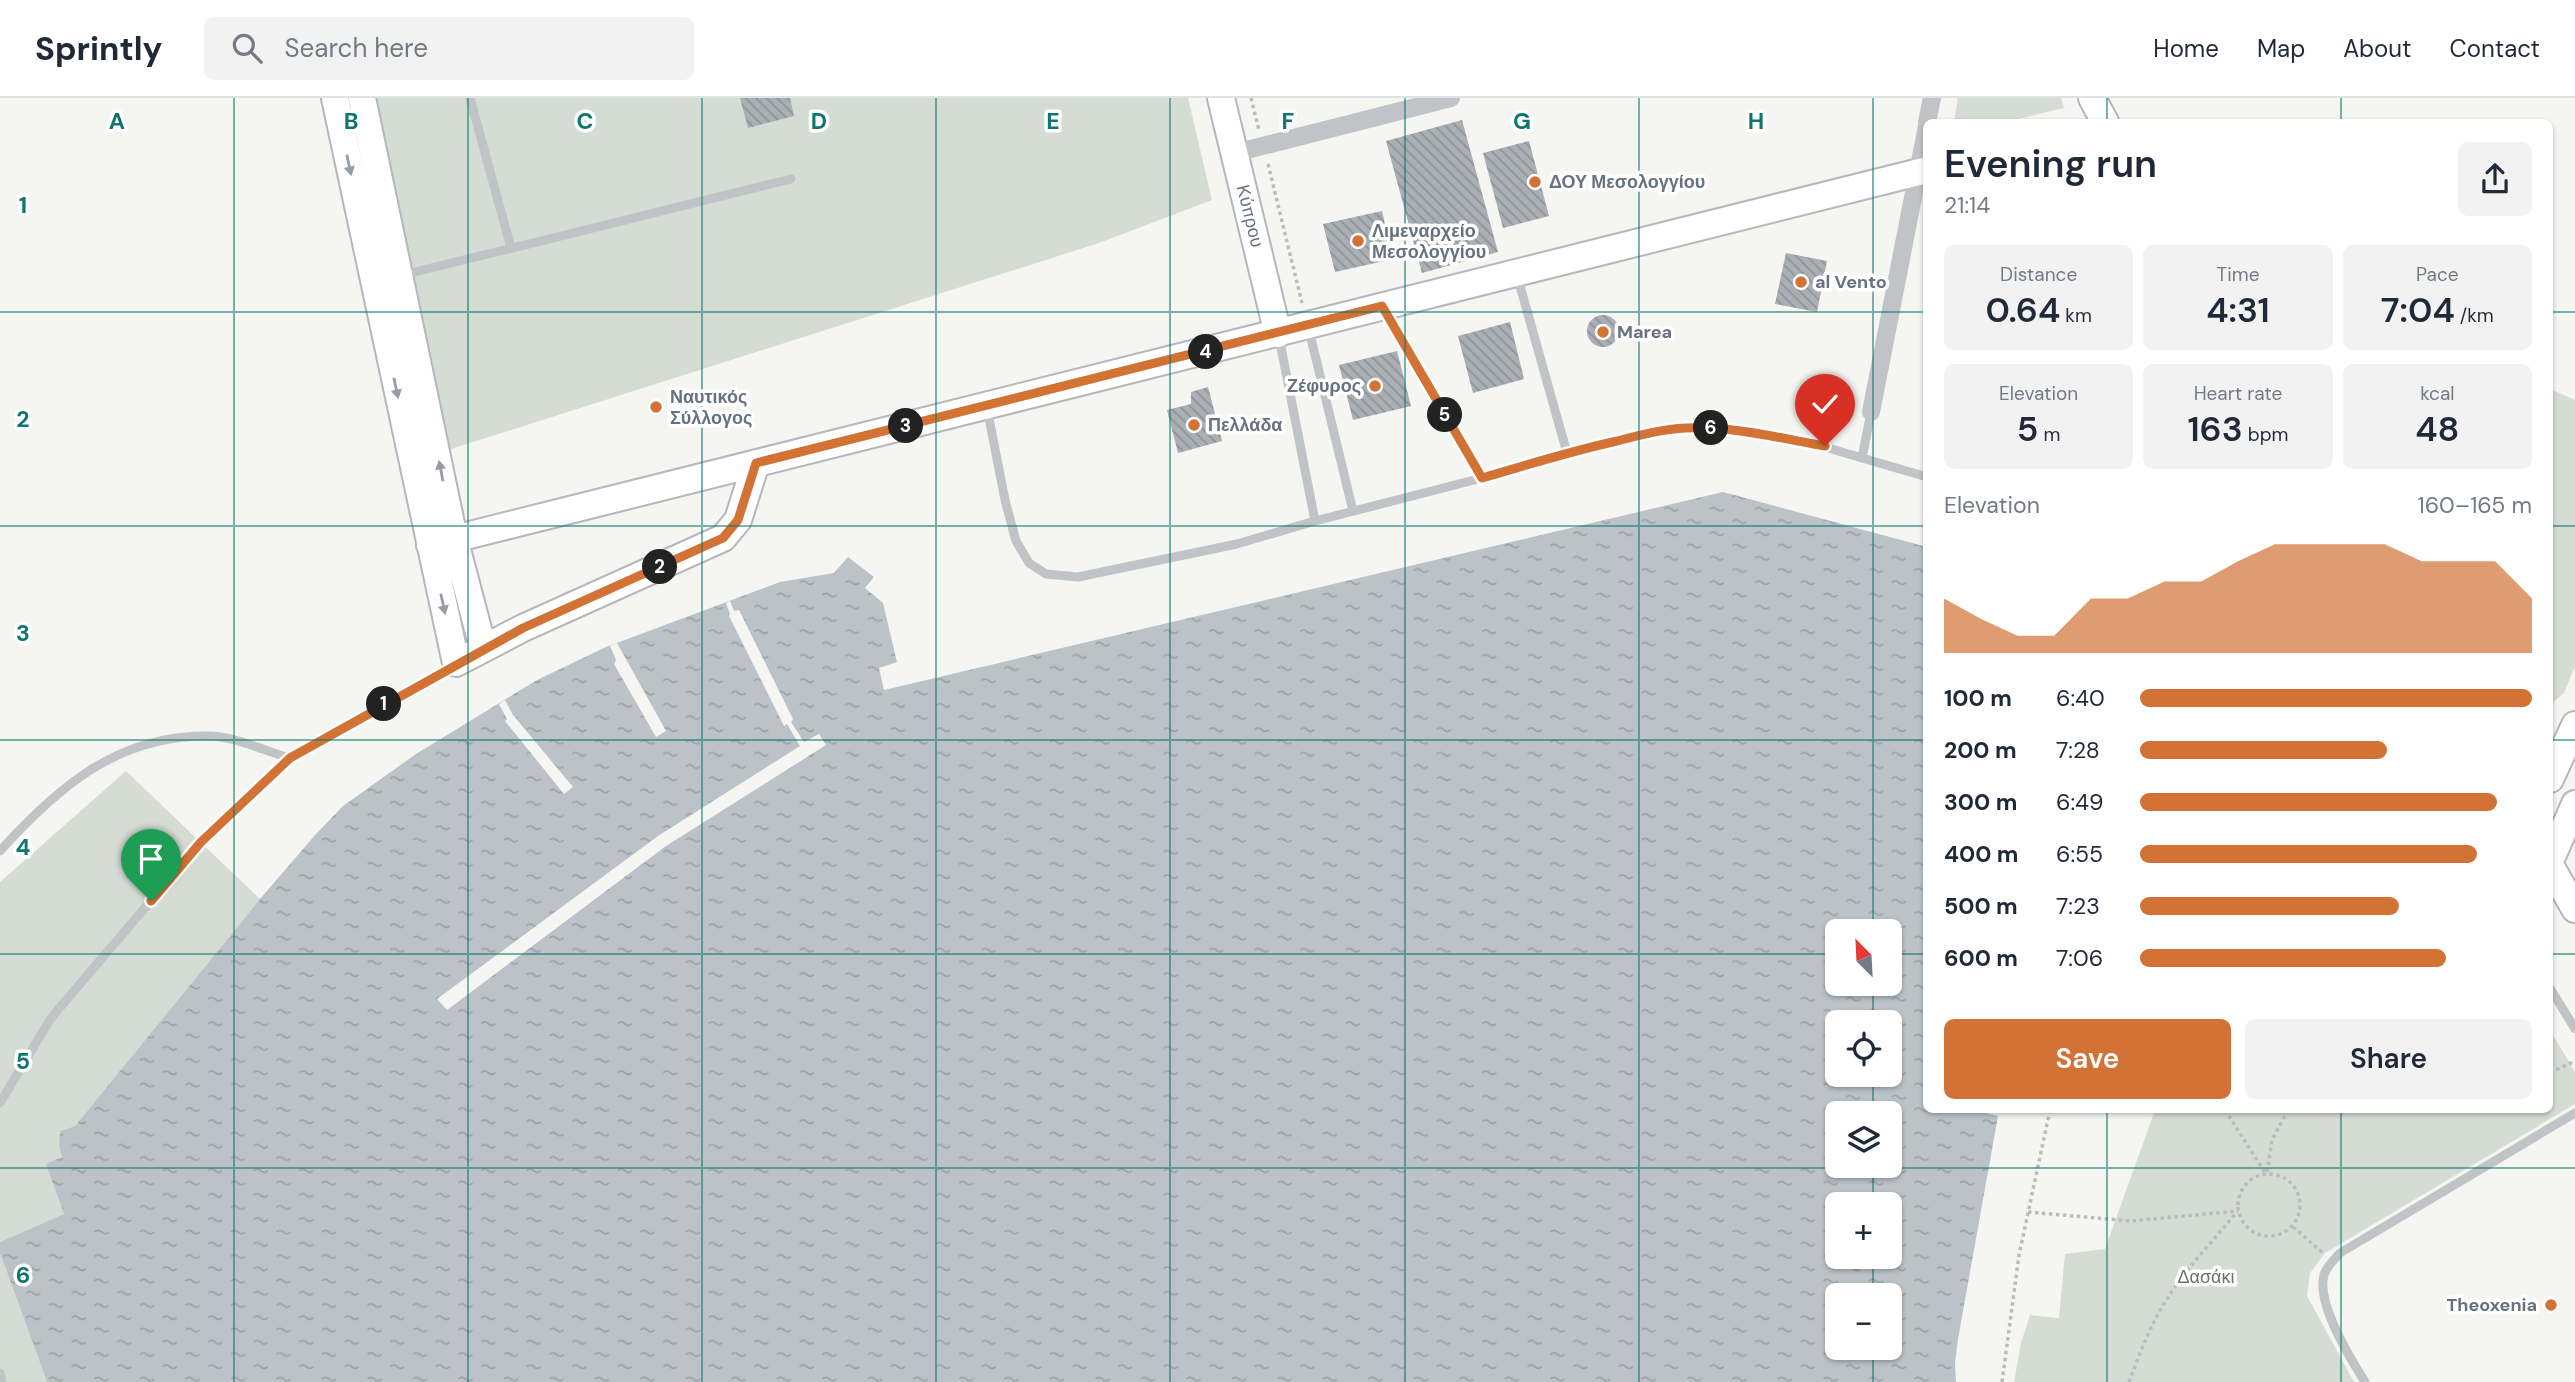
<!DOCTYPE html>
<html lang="en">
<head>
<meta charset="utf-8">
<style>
	:root { --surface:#fff; --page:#f2f2f3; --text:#1f2937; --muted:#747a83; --line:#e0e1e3; --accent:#d27335 }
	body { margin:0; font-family:"DM Sans",sans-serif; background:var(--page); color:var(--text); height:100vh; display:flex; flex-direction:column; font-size:26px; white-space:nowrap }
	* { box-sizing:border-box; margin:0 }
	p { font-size:23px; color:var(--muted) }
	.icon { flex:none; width:38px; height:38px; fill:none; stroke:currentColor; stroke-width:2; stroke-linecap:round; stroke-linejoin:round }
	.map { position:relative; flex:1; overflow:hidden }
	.drawer { position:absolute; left:1923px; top:21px; width:630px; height:994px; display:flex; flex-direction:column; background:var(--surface); border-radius:10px; box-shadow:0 2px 5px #0004 }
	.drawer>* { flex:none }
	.needle { width:46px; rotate:336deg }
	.controls { position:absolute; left:1825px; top:821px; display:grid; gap:14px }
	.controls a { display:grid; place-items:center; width:77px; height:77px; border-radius:10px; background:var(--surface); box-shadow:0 2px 5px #0004; font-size:35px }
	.pin { position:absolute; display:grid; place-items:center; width:60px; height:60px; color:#fff; margin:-72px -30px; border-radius:50% 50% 50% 0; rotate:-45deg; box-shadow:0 0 7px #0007 }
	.pin .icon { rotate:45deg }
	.km { position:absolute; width:35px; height:35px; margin:-18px; border-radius:50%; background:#222; color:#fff; font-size:19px; line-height:35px; text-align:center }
	.round { display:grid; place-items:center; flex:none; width:74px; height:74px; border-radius:10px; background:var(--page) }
	.headline { display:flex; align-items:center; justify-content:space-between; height:119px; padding:0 21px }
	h1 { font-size:38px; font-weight:600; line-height:52px }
	.stats { display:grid; grid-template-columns:repeat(3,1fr); gap:10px; height:119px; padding:7px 21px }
	.stats div { display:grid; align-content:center; border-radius:10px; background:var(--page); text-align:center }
	.stats b { font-size:35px; font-weight:600 }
	.stats small { font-size:19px; font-weight:400 }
	.stats p { font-size:19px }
	.chart { height:196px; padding:14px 21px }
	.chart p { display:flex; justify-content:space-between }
	.chart svg { width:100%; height:126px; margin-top:7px; fill:var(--accent); opacity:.7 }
	.action { display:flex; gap:14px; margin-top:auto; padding:14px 21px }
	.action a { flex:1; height:80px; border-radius:10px; background:var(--accent); color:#fff; font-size:28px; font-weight:600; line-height:80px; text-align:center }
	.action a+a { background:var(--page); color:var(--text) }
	ul { padding:0 21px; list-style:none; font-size:23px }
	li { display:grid; grid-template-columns:112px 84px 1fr; align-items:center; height:52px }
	li i { height:18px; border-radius:9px; background:var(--accent) }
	header { display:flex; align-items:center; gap:42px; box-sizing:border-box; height:98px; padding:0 35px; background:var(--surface); border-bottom:2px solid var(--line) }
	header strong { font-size:33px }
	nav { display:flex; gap:38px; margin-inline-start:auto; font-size:24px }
	.search { width:490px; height:63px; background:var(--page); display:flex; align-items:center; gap:18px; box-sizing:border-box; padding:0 24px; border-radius:10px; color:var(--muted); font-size:26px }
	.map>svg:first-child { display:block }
</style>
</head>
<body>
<header>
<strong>Sprintly</strong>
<div class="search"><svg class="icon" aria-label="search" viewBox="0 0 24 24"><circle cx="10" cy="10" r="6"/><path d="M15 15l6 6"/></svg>Search here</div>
<nav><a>Home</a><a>Map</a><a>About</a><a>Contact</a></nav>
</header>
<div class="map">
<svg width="2575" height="1284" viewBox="0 0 2575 1284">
	<defs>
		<pattern id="water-ripples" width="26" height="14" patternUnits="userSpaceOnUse" patternTransform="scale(1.75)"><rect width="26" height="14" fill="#bbc3c8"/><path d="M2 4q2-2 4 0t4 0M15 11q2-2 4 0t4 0" fill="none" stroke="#9ca3a8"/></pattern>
		<pattern id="building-back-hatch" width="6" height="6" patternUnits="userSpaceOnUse" patternTransform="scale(1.75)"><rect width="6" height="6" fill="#aaafb5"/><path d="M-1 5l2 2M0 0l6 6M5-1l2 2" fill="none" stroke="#8e9398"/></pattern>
	</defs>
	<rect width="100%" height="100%" fill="#f5f5f2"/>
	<path fill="#d5dcd4" d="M373,0H1188L1212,102L1099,145L448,352Z
		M1958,0H2061L2064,10L2006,24H1954Z
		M2550,291L2575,302V568L2564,595L2550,607Z
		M126,673L260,801L75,1028L60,1033L59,1049L62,1060L47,1066L65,1116L0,1144V784Z
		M2550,932L2575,974V1006L2325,1155L2310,1175L2307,1198L2354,1284H2014L2021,1245L2030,1217L2059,1220L2065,1156L2105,1151L2155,1012H2550Z
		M0,1155L47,1284H0Z"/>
	<path fill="url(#water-ripples)" fill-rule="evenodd" d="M1723,394L1927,449V1012H1985L1986,1015L1998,1018L1958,1241L1955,1265L1956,1284H47L0,1155V1144L64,1116L46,1066L62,1059L59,1049L60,1033L75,1028L260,801L316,736L343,708L416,656L537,582L606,549L780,484L834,475L848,459L874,479L865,490L883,505L897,564L879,570L884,592ZM1838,833H1890V886H1838ZM1838,924H1890V976H1838ZM1838,1015H1890V1068H1838ZM1838,1106H1890V1158H1838ZM1838,1197H1890V1250H1838Z"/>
	<path fill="#f5f5f2" d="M730,503L734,513L739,512L793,621L791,624L804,644L819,636L826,647L666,748L447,912L437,901L658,738L800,648L787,626L784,628L729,518L730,516L726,505Z
		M617,545L666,633L656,639L614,566L616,562L610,548Z
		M505,602L513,617L573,689L564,696L505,623L507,621L499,606Z"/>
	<path fill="url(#building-back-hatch)" d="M740,0H790L794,18L748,30Z
		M1462,22L1498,154L1422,175L1386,43Z
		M1529,43L1549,118L1503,130L1483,55Z
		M1382,113L1393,161L1335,174L1323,126Z
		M1786,155L1827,163L1817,214L1775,206Z
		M1587 233a16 16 0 1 1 32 0a16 16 0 1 1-32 0Z
		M1510,224L1524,281L1473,295L1458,238Z
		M1397,253L1411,308L1353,322L1339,267Z
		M1208,289L1222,343L1178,355L1167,312L1191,306V294Z"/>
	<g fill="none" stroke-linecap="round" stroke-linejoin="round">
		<g stroke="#b4b7bc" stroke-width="30">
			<path id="secondary" d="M335,0L456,565L523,530L723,440L738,422L756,365
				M362,0L454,440L483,550
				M1221,0L1278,236
				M2092,0L2105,24
				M430,447L1927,72
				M2550,681L2575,627
				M2550,763L2575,706
				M2550,767L2575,811"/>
		</g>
		<path stroke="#b9bbbe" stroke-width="3.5" stroke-dasharray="3.5 3.5" stroke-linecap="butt" d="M1251,0L1259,32
			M1268,66L1302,205
			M1394,228L1474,367
			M2550,973L2552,974L2575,963
			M2225,1012L2266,1076
			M2267,1074L2272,1042L2288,1012
			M2238 1107a31 31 0 1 1 62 0a31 31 0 1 1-62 0Z
			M2028,1114L2131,1123L2238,1113
			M2293,1129L2323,1155
			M2002,1284L2019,1157L2050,1012
			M2129,1284C2139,1258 2148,1233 2162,1209C2182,1175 2211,1145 2237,1114"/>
		<path stroke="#c1c4c7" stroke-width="9" d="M470,0L511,150
			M403,177L791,81
			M1517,177L1567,355
			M1308,228L1353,413
			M1279,239L1315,423
			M987,310L1005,402L1016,443L1029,465L1046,476L1078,479L1237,446L1315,423L1482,380L1567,355L1653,334L1710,330L1825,349L1862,360
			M1871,314L1862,360L1927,379
			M0,753C57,690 117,637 208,638C235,638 264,653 290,660
			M2550,890L2575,931
			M0,1005L51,920L201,744L290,660L454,566
			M0,1275L2,1284
			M2365,1284C2350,1260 2316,1205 2324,1177C2326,1169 2335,1161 2340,1155L2575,1015"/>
		<path stroke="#c1c4c7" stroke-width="18" d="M1927,24L1932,0
			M1235,55L1451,0
			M1871,314L1927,28"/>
		<use href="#secondary" stroke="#fff" stroke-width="26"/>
	</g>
	<defs><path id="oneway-solid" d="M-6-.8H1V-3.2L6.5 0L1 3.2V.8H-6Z" transform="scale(1.75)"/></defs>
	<g fill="#959ca6">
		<use href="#oneway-solid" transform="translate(349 67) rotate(78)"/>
		<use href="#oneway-solid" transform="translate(396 290) rotate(78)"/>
		<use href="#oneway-solid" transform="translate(441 373) rotate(-101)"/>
		<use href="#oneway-solid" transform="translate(443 506) rotate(78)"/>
	</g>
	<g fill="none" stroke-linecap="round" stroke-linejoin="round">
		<g stroke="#fff" stroke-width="14">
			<path id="route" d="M151,803L201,744L290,660L523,530L723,440L738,422L756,365L1382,208L1482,380C1527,367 1571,353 1617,343C1640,337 1663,331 1686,330C1733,328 1779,340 1825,348"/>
		</g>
		<use href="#route" stroke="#d27335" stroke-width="9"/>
	</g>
	<path fill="none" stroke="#0f766e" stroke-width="2" stroke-opacity="0.55" d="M234,0V1284M468,0V1284M702,0V1284M936,0V1284M1170,0V1284M1405,0V1284M1639,0V1284M1873,0V833M2107,0V24M2341,0V24M0,214H1927M2550,214H2575M0,428H1927M2550,428H2575M0,642H1927M2550,642H2575M0,856H1838M1890,856H1927M2550,856H2575M1873,886V924M1873,976V1015M2107,1012V1284M2341,1012V1284M1873,1068V1106M0,1070H2575M1873,1158V1197M1873,1250V1284"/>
	<g fill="#d27335" stroke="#fff" stroke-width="2.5">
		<circle cx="1535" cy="84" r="7"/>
		<circle cx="1358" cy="143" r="7"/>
		<circle cx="1801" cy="184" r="7"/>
		<circle cx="1603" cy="234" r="7"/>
		<circle cx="1375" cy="288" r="7"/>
		<circle cx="656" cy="309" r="7"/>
		<circle cx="1194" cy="327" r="7"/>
		<circle cx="2551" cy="1207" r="7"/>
	</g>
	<g text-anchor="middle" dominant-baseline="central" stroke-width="7" stroke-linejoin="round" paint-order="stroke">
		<g font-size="18" font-weight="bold" fill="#677180" stroke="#fff" text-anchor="start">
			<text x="1549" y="84">ΔΟΥ Μεσολογγίου</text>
			<text x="1372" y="133">Λιμεναρχείο<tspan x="1372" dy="21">Μεσολογγίου</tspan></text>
			<text x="1815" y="184">al Vento</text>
			<text x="1617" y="234">Marea</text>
			<text x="1361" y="288" text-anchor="end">Ζέφυρος</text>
			<text x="670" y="299">Ναυτικός<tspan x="670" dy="21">Σύλλογος</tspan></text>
			<text x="1208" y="327">Πελλάδα</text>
			<text x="2537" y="1207" text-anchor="end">Theoxenia</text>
		</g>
		<g font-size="18" fill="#677180" stroke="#fff">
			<text transform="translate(1250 118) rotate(76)">Κύπρου</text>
		</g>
		<g font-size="18" fill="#667865" stroke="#fff">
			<text x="2206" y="1179">Δασάκι</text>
		</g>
	</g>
	<g font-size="23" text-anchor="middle" font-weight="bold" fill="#0f766e" stroke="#fff" stroke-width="7" stroke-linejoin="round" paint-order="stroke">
		<text x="117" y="31">A</text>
		<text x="351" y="31">B</text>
		<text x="585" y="31">C</text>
		<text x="819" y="31">D</text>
		<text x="1053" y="31">E</text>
		<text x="1288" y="31">F</text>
		<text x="1522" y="31">G</text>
		<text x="1756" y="31">H</text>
		<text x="23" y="115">1</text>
		<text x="23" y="329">2</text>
		<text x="23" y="543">3</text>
		<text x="23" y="757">4</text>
		<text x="23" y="971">5</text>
		<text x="23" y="1185">6</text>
	</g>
</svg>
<div class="controls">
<a><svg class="needle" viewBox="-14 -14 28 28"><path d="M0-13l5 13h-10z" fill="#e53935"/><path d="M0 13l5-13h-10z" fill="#747a83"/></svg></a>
<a><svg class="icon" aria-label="locate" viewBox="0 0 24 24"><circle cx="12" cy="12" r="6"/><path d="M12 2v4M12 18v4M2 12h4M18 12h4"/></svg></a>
<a><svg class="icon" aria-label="layers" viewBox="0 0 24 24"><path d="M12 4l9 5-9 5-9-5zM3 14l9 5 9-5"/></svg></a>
<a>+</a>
<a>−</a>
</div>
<div class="pin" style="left:151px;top:803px;background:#1e9e55"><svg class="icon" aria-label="arrive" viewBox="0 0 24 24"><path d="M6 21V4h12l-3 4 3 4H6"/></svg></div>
<div class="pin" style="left:1825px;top:348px;background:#d93025"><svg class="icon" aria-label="check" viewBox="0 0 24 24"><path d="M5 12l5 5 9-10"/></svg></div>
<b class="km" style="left:384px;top:606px">1</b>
<b class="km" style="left:660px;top:469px">2</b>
<b class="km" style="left:906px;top:328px">3</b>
<b class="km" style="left:1206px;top:254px">4</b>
<b class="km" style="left:1445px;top:317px">5</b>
<b class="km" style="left:1711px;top:330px">6</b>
<section class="drawer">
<div class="headline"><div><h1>Evening run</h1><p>21:14</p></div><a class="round"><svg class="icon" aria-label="share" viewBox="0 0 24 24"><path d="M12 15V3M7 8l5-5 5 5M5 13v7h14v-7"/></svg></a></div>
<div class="stats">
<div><p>Distance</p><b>0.64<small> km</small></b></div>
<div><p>Time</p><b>4:31</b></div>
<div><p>Pace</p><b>7:04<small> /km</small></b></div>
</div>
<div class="stats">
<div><p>Elevation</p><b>5<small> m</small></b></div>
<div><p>Heart rate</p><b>163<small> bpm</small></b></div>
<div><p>kcal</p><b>48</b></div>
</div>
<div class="chart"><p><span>Elevation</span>160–165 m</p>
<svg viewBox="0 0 160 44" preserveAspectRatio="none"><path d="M0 44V25L10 32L20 38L30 38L40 25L50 25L60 19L70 19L80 12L90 6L100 6L110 6L120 6L130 12L140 12L150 12L160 25V44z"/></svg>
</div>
<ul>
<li><b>100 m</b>6:40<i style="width:100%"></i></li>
<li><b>200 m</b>7:28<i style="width:63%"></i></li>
<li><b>300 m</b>6:49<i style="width:91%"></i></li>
<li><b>400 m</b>6:55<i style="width:86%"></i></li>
<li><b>500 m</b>7:23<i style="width:66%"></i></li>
<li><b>600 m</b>7:06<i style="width:78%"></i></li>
</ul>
<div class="action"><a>Save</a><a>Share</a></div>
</section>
</div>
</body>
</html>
